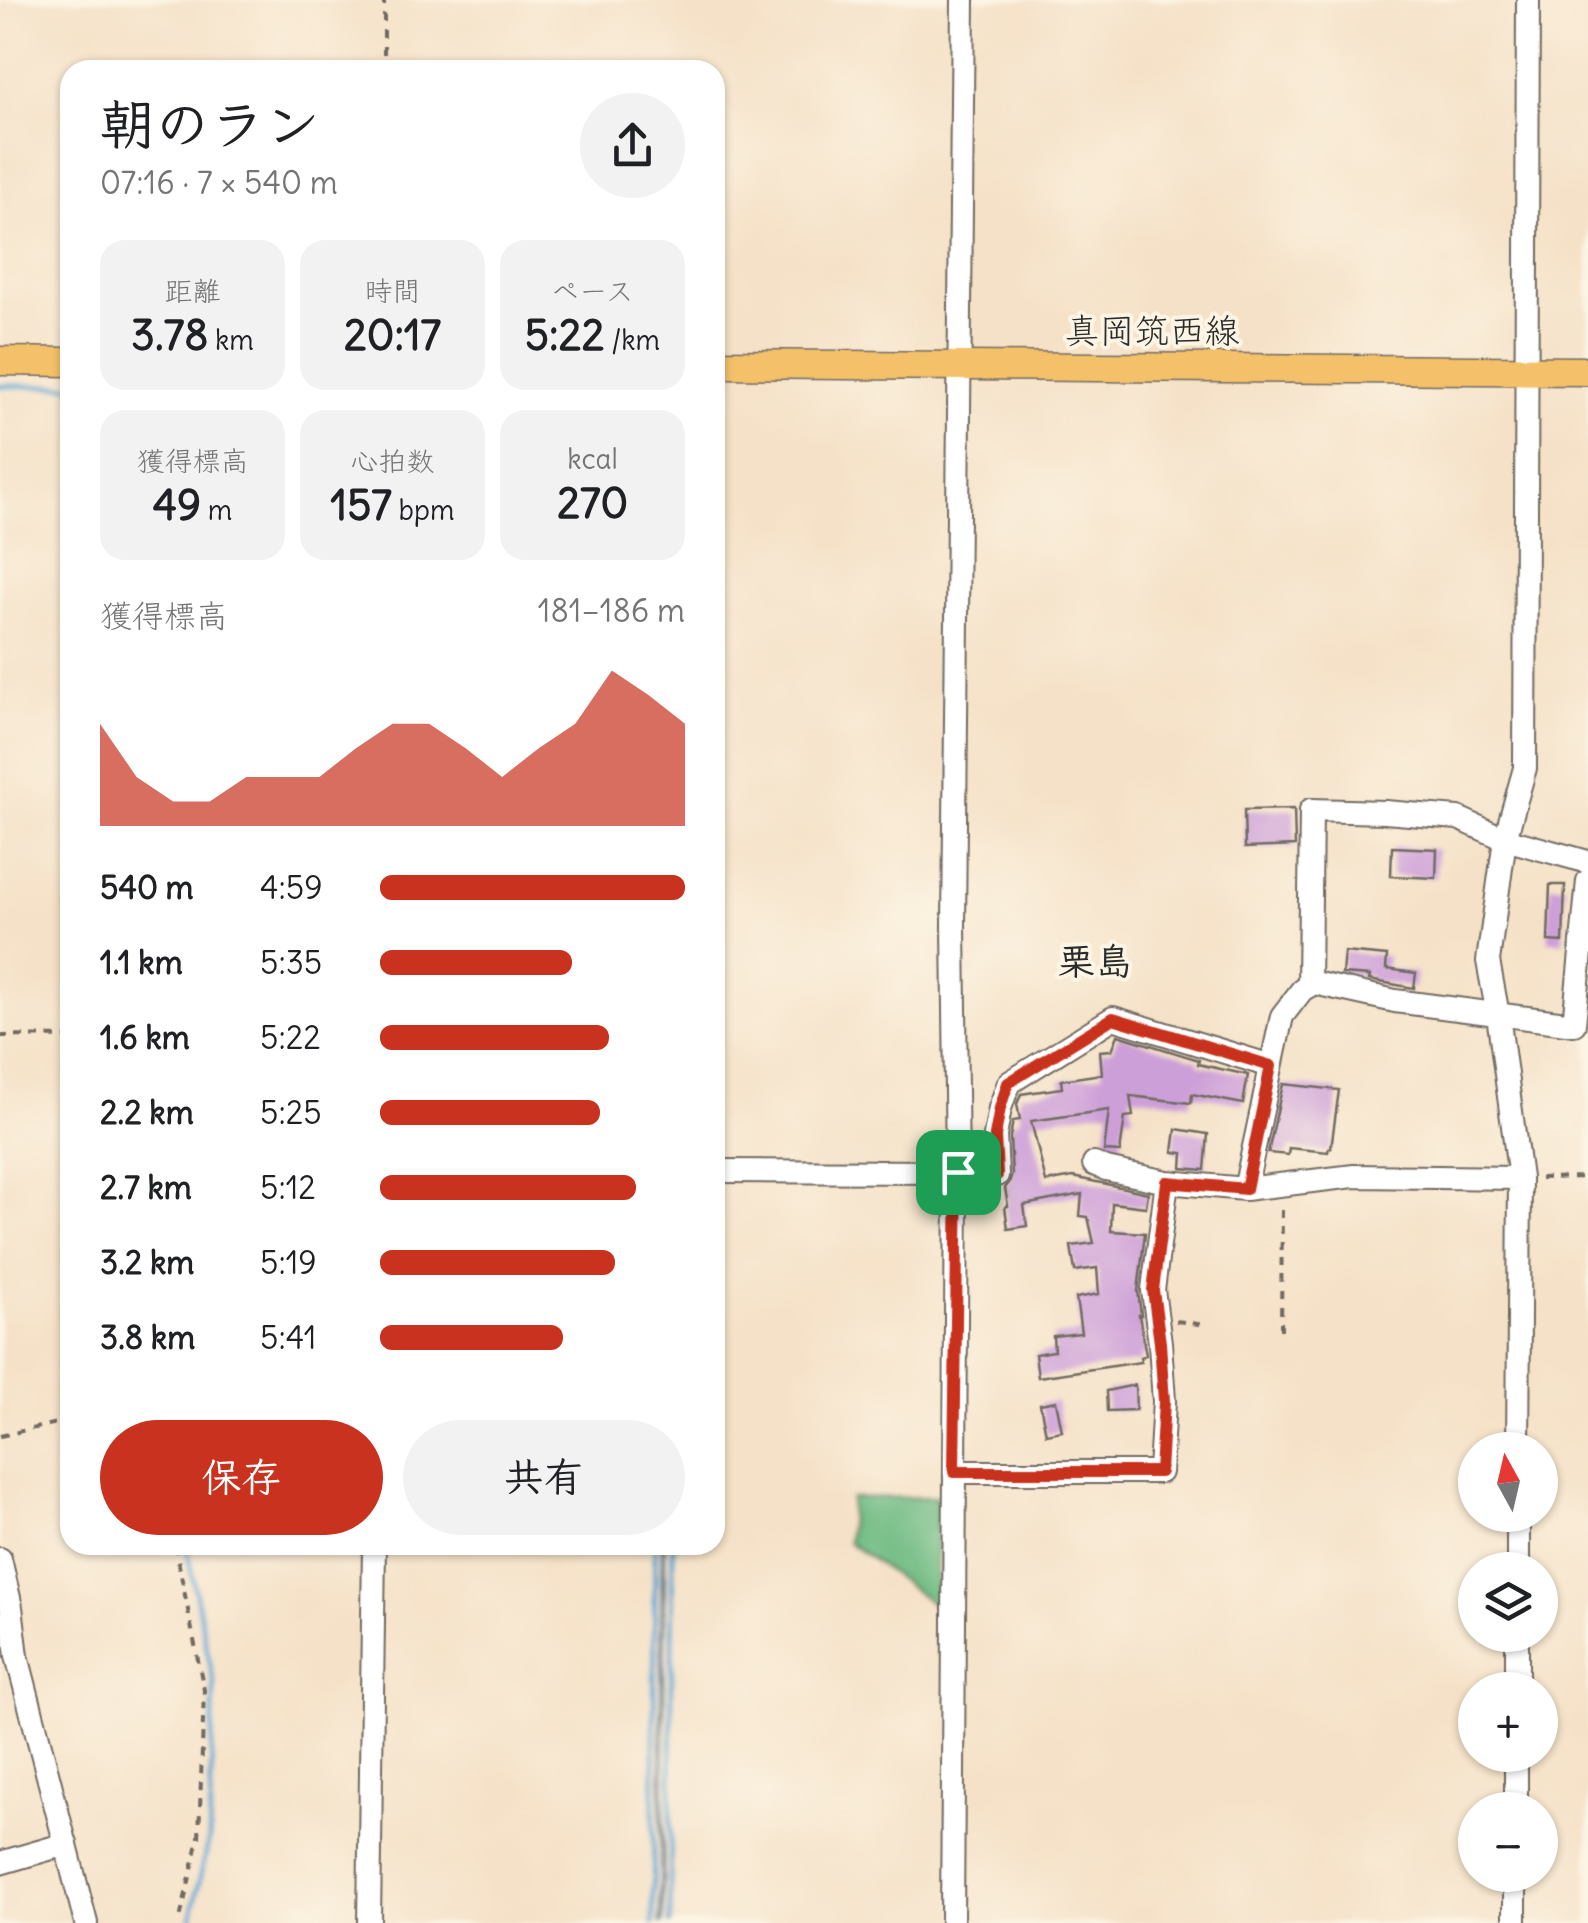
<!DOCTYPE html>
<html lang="ja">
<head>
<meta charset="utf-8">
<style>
	:root { --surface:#fff; --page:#f2f2f2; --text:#202124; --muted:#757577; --accent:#c8321e }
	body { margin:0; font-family:Delius,"Klee One",sans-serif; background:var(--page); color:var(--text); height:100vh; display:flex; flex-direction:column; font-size:38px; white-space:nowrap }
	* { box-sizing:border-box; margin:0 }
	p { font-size:32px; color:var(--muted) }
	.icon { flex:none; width:55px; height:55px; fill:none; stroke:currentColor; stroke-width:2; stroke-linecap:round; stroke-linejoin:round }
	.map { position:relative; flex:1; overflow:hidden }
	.drawer { position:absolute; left:60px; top:60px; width:665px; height:1495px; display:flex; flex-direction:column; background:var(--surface); border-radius:30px; box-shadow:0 2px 8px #0004 }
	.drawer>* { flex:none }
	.needle { width:65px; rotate:352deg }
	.tools { position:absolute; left:1458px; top:1432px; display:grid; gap:20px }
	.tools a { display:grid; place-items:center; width:100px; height:100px; border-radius:50%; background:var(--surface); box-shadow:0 2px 8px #0004; font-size:50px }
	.pin { position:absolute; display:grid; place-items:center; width:85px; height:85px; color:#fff; margin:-42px; border-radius:20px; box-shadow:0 5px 15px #0006 }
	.round { display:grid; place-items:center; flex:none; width:105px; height:105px; border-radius:52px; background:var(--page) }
	.overview { display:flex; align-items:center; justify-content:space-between; height:170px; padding:0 40px }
	h1 { font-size:55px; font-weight:700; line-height:75px }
	.stats { display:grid; grid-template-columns:repeat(3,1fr); gap:15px; height:170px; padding:10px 40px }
	.stats div { display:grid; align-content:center; border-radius:25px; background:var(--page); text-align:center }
	.stats b { font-size:42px; font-weight:700 }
	.stats small { font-size:28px; font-weight:400 }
	.stats p { font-size:28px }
	.chart { height:280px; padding:20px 40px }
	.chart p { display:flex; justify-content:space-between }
	.chart svg { width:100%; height:180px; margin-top:10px; fill:var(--accent); opacity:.7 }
	.primary-button { display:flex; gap:20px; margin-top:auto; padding:20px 40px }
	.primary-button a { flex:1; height:115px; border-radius:60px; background:var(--accent); color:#fff; font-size:40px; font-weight:700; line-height:115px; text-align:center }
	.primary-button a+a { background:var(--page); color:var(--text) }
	ul { padding:0 40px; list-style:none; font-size:32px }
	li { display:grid; grid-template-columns:160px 120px 1fr; align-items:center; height:75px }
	li i { height:25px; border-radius:12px; background:var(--accent) }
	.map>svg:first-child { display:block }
</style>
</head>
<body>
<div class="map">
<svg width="1588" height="1923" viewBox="0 0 1588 1923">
	<rect width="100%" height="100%" fill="#fcf5e5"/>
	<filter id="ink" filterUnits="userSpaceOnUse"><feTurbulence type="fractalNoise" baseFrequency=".01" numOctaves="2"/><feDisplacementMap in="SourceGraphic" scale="20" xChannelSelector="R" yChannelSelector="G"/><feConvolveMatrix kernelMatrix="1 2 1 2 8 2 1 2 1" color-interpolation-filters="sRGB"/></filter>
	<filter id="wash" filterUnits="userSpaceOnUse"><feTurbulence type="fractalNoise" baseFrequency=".0048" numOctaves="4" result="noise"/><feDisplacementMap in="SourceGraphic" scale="40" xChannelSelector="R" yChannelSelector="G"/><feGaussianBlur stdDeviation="2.25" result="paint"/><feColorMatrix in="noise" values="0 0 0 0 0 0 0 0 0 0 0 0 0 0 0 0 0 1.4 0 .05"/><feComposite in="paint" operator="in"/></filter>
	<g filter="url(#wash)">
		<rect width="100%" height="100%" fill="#f5e1c7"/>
		<path fill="#70bb83" stroke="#4e7357" stroke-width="2.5" d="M937,1497L936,1605V1606L848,1542L851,1498Z"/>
		<path fill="#5ca3d2" stroke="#44677e" stroke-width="2.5" d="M662,1545H665L663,1923H660Z"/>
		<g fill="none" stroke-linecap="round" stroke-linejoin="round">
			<path stroke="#5ca3d2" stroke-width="5" d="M0,386H70
				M186,1545L214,1684L209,1839L190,1923
				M653,1923L655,1545
				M670,1923L673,1545"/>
		</g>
		<g id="blocks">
			<path fill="#cd9fd8" d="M1294,809L1295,846L1245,848L1244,810Z
				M1392,847L1437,849L1436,878L1391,876Z
				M1550,885H1565L1563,942L1548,941Z
				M1344,952L1387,956L1386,969L1416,973L1414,988L1369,980L1370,976L1342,974Z
				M1118,1035L1199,1060L1198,1064L1248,1075L1243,1104L1192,1094L1191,1103L1130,1096L1133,1116L1125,1117L1120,1152L1104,1151L1109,1110L1031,1121L1046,1182L1073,1177L1148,1193L1146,1207L1112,1203L1111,1231L1145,1233L1138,1291L1141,1315H1139L1146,1355L1140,1357L1141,1362L1038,1377L1035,1354L1054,1351L1053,1336L1081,1333L1076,1298L1099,1294L1097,1268L1075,1271L1071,1246L1094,1243L1088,1217L1080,1216L1082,1194L1024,1205L1027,1226L1008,1229L1005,1207L1008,1206L1005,1188L1009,1183L1012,1175L1010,1137L1013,1121L1020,1120L1017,1104L1021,1094L1062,1088L1061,1080L1102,1074L1100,1051L1112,1050Z
				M1283,1084L1339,1090L1331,1148H1329L1328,1152L1289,1148L1288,1155L1268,1153Z
				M1176,1129L1208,1134L1205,1170L1182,1168L1183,1153L1173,1152Z
				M1135,1385L1136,1410L1107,1411L1106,1391Z
				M1056,1401L1062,1431L1046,1434L1040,1404Z"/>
		</g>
	</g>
	<g filter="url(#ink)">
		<use href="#blocks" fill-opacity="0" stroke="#726b62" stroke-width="2.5"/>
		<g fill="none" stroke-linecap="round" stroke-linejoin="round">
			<g stroke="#726b62" stroke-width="26">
				<path id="minor" d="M1309,986L1311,810L1385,812L1458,818L1505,839L1588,862
					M1094,1164L1106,1169L1167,1182
					M715,1171L957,1172L997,1175L995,1136L1000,1108L1009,1083L1113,1018L1271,1066
					M1245,1189L1282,1016L1302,990L1314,983L1395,1001L1574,1024L1588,881
					M1518,1450L1520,1178L1498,1015L1488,961L1505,839L1525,768L1528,0
					M955,1472H1160L1164,1401L1160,1343L1153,1290L1167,1182L1245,1189L1354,1176L1520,1178
					M0,1559L11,1607L17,1656L86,1923
					M1518,1570V1515
					M1517,1690V1635
					M1516,1810V1755
					M0,1863L66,1844
					M369,1923L374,1545
					M952,1923L957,1172L954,926L963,0
					M1515,1923V1875"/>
			</g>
			<g stroke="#726b62" stroke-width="31">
				<path id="major" d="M0,361L70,362
					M715,364L1588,371"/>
			</g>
			<path stroke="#726b62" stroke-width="4" stroke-dasharray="8 8" stroke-linecap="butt" d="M384,70V0
				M0,1036L70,1037
				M1540,1178L1588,1177
				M1176,1321L1206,1325
				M1281,1330L1282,1204
				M0,1436L70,1420
				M175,1545L204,1690L199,1839L179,1923"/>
			<use href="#minor" stroke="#fff" stroke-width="22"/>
			<use href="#major" stroke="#f4c16a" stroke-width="28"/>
		</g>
	</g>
	<g fill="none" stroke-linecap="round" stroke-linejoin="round" filter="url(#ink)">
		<g stroke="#fff" stroke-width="20">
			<path id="route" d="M1113,1018L1271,1066L1246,1189L1167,1182L1153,1290L1160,1343L1164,1401L1160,1472H954L958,1172L997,1175L995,1136L1000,1108L1008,1083Z"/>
		</g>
		<use href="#route" stroke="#c8321e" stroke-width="12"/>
	</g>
	<g text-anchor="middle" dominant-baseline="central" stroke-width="8" stroke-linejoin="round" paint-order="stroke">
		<g font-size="35" fill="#2b2b2b" stroke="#fcf5e5">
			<text x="1152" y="330">真岡筑西線</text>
		</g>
		<g font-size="38" font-weight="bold" fill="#2b2b2b" stroke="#fcf5e5">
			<text x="1095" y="961">栗島</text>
		</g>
	</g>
</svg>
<div class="tools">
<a><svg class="needle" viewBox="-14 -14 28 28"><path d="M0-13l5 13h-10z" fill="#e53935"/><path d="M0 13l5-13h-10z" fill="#757577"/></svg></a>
<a><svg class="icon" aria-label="layers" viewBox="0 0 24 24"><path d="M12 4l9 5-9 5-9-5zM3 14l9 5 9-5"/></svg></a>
<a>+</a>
<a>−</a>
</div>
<div class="pin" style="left:958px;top:1172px;background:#1e9e55"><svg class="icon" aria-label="arrive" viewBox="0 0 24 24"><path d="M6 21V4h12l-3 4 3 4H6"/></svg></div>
<section class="drawer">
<div class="overview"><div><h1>朝のラン</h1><p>07:16 · 7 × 540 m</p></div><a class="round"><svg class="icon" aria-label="share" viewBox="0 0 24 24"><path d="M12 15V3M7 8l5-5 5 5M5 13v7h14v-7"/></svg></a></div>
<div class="stats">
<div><p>距離</p><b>3.78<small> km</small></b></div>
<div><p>時間</p><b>20:17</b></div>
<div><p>ペース</p><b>5:22<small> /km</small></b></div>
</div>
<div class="stats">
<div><p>獲得標高</p><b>49<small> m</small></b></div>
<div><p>心拍数</p><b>157<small> bpm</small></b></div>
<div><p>kcal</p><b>270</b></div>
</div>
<div class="chart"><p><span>獲得標高</span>181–186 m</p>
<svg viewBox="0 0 160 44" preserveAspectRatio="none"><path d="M0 44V19L10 32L20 38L30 38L40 32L50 32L60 32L70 25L80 19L90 19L100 25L110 32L120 25L130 19L140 6L150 12L160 19V44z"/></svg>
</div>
<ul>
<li><b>540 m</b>4:59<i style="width:100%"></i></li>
<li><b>1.1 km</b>5:35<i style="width:63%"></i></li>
<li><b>1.6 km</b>5:22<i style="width:75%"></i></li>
<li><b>2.2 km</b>5:25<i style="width:72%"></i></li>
<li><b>2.7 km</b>5:12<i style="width:84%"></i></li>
<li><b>3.2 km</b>5:19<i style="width:77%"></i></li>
<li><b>3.8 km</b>5:41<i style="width:60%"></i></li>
</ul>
<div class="primary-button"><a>保存</a><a>共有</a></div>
</section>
</div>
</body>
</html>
